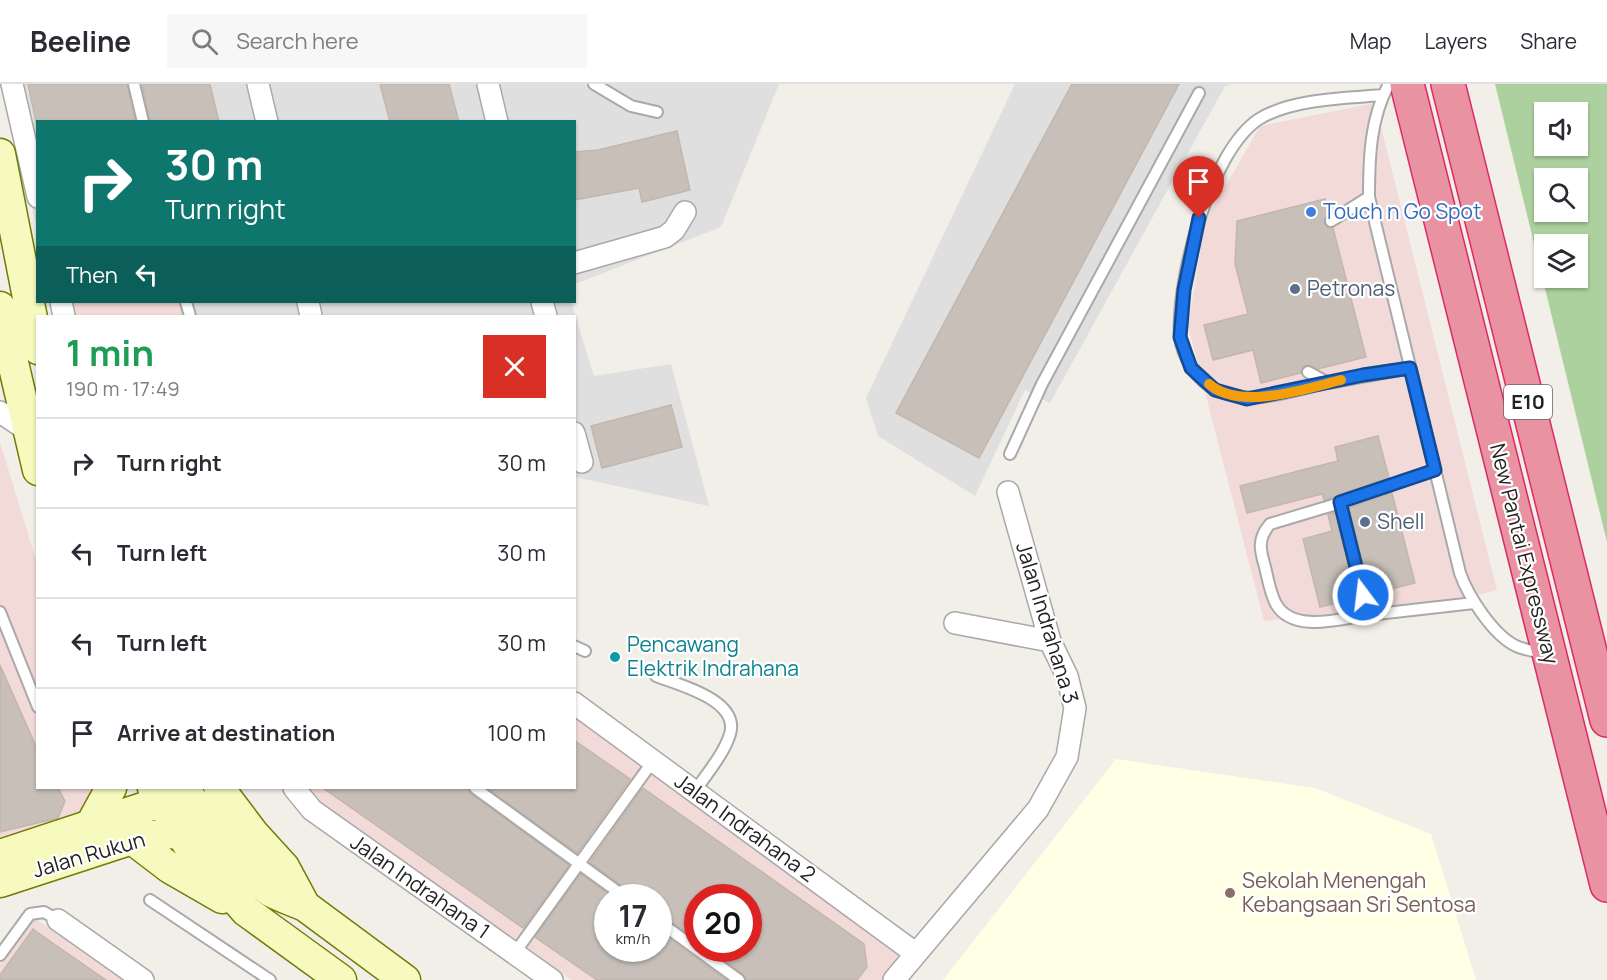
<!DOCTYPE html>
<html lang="en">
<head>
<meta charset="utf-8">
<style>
	:root { --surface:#fff; --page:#f7f7f7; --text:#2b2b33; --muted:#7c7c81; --line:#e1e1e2 }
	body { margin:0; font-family:Manrope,sans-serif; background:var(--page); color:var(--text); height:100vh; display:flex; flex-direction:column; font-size:22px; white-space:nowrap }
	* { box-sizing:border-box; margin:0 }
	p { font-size:20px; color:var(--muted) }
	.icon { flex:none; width:33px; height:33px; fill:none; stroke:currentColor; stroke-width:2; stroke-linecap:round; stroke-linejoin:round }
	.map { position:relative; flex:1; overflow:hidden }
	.sheet { position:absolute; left:36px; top:231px; width:540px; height:474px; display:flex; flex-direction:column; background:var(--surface); border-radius:0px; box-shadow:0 2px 4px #0004 }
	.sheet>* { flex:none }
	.guide { position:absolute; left:36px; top:36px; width:540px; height:183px; border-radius:0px; box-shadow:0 2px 4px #0004; background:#0f766e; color:#fff; overflow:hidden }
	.buttons { position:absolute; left:1534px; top:18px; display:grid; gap:12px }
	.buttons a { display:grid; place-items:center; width:54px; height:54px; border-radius:0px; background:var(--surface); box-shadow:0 2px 4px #0004; font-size:30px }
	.speed { position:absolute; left:594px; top:800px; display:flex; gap:12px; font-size:30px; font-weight:700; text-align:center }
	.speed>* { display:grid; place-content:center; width:78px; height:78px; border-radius:50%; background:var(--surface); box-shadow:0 2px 4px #0004; line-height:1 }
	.speed small { font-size:15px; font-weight:400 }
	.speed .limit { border:9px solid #d22; background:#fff; color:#111 }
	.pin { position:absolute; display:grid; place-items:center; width:51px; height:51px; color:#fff; margin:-62px -26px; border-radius:50% 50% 50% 0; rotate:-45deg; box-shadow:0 0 6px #0007 }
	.pin .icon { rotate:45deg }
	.me { position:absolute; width:66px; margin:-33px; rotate:345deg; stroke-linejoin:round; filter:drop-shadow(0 0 4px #0008) }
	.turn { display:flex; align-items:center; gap:21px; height:126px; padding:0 30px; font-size:27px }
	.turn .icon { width:78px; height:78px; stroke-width:2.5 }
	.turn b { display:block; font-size:42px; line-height:51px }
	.then { display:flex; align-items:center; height:57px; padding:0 30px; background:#0003; gap:12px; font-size:22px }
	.round { display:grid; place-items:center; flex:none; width:63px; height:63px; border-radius:0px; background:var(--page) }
	.overview { display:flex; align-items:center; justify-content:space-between; height:102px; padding:0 30px }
	h1 { font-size:36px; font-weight:700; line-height:45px; color:#1e9e55 }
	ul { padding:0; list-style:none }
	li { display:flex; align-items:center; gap:18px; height:90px; padding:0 30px; border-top:2px solid var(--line) }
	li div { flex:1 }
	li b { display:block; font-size:22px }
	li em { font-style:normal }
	header { display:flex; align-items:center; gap:36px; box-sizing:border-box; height:84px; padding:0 30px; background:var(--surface); border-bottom:2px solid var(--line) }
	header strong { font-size:28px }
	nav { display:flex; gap:33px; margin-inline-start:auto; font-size:21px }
	.search { width:420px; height:54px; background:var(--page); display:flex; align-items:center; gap:15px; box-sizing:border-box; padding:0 21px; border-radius:0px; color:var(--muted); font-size:22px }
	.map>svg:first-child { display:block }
</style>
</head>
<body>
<header>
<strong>Beeline</strong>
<div class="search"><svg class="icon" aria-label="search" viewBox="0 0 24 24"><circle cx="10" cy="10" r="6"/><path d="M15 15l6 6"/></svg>Search here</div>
<nav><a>Map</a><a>Layers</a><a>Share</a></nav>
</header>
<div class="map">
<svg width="1607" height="896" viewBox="0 0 1607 896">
	<rect width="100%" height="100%" fill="#f2efe9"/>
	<!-- residential -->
	<path fill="#e0dfdf" d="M4,0H779L721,143L575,200L574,38H38L37,145Z
		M1015,0H1232L1225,2L1050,319L1025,306L975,412L878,352L866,314Z
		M54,218H571L594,292L671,280L709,422L575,393L574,232H58Z"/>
	<!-- commercial -->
	<path fill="#f2dad9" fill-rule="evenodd" d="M1375,19L1497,506L1462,515L1264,537L1188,242L1205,138L1260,42Z
		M70,218H180L183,232H74Z
		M0,358L37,479L38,704H91L89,713L76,738L0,754Z
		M575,630L902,872L884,896H571L314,715L306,704H574ZM608,813H658V864H608ZM698,813H748V864H698Z
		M36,835L123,896H0V880L27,842Z"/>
	<!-- education -->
	<path fill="#ffffe5" d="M1116,675L1315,704L1431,750L1476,896H943Z"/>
	<!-- forest -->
	<path fill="#add19e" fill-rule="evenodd" d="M1495,0H1607V458ZM1545,28H1578V62H1545ZM1545,94H1578V128H1545ZM1545,160H1578V194H1545Z"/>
	<!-- building -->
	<path fill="#c7bfb8" stroke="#c4b6ab" stroke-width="1.5" d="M28,0H127L135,38H36Z
		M142,0H210L219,38H150Z
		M380,0H449L459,38H390Z
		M1072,0H1179L979,374L896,329Z
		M677,47L690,106L642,118L639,104L574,116V68L598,66Z
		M1325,115L1329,129L1324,138L1327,143L1333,144L1366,273L1318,285L1307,281L1302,284L1301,289L1261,299L1253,266L1213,276L1204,241L1248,230L1235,180L1237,137Z
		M671,321L682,363L602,384L591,342Z
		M1378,352L1389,394L1324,416L1322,410L1247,429L1240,402L1338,377L1335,363Z
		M1392,409L1415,499L1371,510L1349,424Z
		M1335,428L1356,514L1320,523L1303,455L1332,447L1328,431Z
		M0,581L38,667V704H58L65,717L58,734L0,748Z
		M574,656L630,695L577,769L487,704H574Z
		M323,704H468L471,710L569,781L523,844Z
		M643,704L864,860L867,883L857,896H746L743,890L708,864H748V813H698V856L658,830V813H632L629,807L590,778Z
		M581,790L612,813H608V864H658V847L726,896H597L535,853Z
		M33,845L54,860L106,896H0V891Z"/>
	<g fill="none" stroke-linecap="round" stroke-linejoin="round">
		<defs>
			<path id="lane" d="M134,0L143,38
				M594,0L631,22L657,28
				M1389,0C1370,34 1369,75 1369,113L1460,489C1468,512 1493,551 1516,562C1524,566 1535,567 1543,569
				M1331,137L1369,113
				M186,218L190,232
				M1308,288L1328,299L1410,284
				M1328,299C1292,306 1251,323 1217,306C1197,297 1182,273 1180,252C1176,197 1210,67 1259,35C1291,15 1346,14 1383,11
				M1010,370L1042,300L1199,9
				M1435,386L1340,419L1368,531L1474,519
				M1340,419L1270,440C1257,455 1260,466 1265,483C1268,495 1270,509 1276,520C1293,550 1342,534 1368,531
				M0,528L38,623
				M574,562L585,567
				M656,592C679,601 740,616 730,650C724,670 707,689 696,706
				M475,704L625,813
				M150,816L270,896
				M658,837L739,896
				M514,870L653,677
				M0,871L30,830L44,828L58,836"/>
			<path id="street" d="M12,0L38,113
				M258,0L267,38
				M488,0L497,38
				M574,179L665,153L674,146L685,128
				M61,218L64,232
				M308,218L311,232
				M542,218L546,232
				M0,328L27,346
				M574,349L582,378
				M955,539L1050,557
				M574,619L915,869
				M294,704L312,726L552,896
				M58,836L143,896
				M894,896L1038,725L1067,673L1075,624L1067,592L1050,557L1008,408"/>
			<path id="secondary" d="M0,70L38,265
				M0,223L38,386
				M153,704L190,764L246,827L341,896
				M185,704C195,726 250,795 270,807C281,813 294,817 305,822
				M219,704L253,749L284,783L305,822L405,896
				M90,742L111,704
				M132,755L170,784L222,814
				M0,771L161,718L174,715L193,721
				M0,798L132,755L180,748"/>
			<path id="highway" d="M1407,0L1607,801
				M1448,0L1607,636"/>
		</defs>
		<!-- lane casing -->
		<use href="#lane" stroke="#a9a9a9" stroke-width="14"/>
		<!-- street casing -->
		<use href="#street" stroke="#a9a9a9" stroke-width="24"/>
		<!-- secondary casing -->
		<use href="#secondary" stroke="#707d05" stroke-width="33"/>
		<!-- highway casing -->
		<use href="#highway" stroke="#dc2a67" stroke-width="36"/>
		<!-- lane -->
		<use href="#lane" stroke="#fff" stroke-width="10"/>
		<!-- street -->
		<use href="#street" stroke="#fff" stroke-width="21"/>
		<!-- secondary -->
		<use href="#secondary" stroke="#f7fabf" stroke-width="30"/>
		<!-- highway -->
		<use href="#highway" stroke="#e892a2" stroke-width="33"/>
	</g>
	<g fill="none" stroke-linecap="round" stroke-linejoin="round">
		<defs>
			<path id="route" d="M1199,134L1184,206L1180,253L1191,284L1215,306L1247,315L1363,291L1410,284L1435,386L1340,418L1363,511"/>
		</defs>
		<!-- route casing -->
		<use href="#route" stroke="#114b97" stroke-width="15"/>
		<!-- route -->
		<use href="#route" stroke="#1a73e8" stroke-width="10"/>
		<!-- slow -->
		<path stroke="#f59e0b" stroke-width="10" d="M1209,300C1239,327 1305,305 1341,296"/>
	</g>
	<!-- markers -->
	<circle fill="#3f7fe0" stroke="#fff" stroke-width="2" cx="1311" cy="128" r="6"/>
	<g fill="#5c6f8a" stroke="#fff" stroke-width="2">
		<circle cx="1295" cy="205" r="6"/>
		<circle cx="1365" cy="438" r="6"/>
	</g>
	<circle fill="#0f9aa8" stroke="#fff" stroke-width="2" cx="615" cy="573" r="6"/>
	<circle fill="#8d6e63" stroke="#fff" stroke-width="2" cx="1230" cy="809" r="6"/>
	<g text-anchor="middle" stroke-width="4.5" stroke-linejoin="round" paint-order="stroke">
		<!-- shield labels -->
		<rect fill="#fff" stroke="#646464" stroke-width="1.5" x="1504" y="301" width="48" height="34" rx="4.5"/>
		<g font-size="20" font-weight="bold" fill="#222">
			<text x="1528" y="325">E10</text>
		</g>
		<!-- shop labels -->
		<g font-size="21" fill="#366cbe" stroke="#fff" text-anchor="start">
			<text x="1323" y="135">Touch n Go Spot</text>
		</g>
		<!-- service labels -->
		<g font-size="21" fill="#4e5e75" stroke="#fff" text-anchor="start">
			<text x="1307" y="212">Petronas</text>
			<text x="1377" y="445">Shell</text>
		</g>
		<!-- street labels -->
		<g font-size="21" fill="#222" stroke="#fff">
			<text transform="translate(1524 470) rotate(76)" y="7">New Pantai Expressway</text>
			<text transform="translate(1047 539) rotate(73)" y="7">Jalan Indrahana 3</text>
			<text transform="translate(745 744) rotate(36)" y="7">Jalan Indrahana 2</text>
			<text transform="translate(89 771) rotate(-16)" y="7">Jalan Rukun</text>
			<text transform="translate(420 803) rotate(35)" y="7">Jalan Indrahana 1</text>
		</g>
		<!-- culture labels -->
		<g font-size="21" fill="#0d838f" stroke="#fff" text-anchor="start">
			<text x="627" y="568">Pencawang<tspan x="627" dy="24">Elektrik Indrahana</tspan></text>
		</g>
		<!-- education labels -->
		<g font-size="21" fill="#785e54" stroke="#fff" text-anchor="start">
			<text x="1242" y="804">Sekolah Menengah<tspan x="1242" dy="24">Kebangsaan Sri Sentosa</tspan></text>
		</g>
	</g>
</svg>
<div class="buttons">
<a><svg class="icon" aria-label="sound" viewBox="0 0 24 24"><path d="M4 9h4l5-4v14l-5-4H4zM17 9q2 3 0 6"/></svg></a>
<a><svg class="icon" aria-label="search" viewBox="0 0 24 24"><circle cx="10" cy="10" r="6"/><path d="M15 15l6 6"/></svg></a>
<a><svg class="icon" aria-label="layers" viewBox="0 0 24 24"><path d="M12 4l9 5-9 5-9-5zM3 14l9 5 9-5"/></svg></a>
</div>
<div class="speed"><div>17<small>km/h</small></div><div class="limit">20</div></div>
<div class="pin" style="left:1199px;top:134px;background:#d93025"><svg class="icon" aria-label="arrive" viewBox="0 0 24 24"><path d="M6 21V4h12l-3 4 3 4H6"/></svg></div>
<svg class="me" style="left:1363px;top:511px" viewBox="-20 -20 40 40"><circle r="17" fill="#1a73e8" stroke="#fff" stroke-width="3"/><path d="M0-11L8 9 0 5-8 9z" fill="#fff"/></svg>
<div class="guide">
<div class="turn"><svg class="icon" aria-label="right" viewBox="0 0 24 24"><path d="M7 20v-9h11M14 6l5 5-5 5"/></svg><div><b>30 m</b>Turn right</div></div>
<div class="then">Then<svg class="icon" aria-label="left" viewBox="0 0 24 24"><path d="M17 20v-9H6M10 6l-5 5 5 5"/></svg></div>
</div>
<section class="sheet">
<div class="overview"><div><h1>1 min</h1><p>190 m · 17:49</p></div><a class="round" style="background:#d93025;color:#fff"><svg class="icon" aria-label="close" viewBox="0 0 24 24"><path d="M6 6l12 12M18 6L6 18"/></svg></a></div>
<ul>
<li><svg class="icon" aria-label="right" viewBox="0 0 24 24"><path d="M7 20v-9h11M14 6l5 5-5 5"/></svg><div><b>Turn right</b></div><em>30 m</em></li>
<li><svg class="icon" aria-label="left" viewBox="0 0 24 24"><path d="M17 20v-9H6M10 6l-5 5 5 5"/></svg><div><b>Turn left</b></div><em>30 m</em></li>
<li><svg class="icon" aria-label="left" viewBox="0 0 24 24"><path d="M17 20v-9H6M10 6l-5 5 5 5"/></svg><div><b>Turn left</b></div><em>30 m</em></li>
<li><svg class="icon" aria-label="arrive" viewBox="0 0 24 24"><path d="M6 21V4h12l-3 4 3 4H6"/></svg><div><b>Arrive at destination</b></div><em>100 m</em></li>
</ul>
</section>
</div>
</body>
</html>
